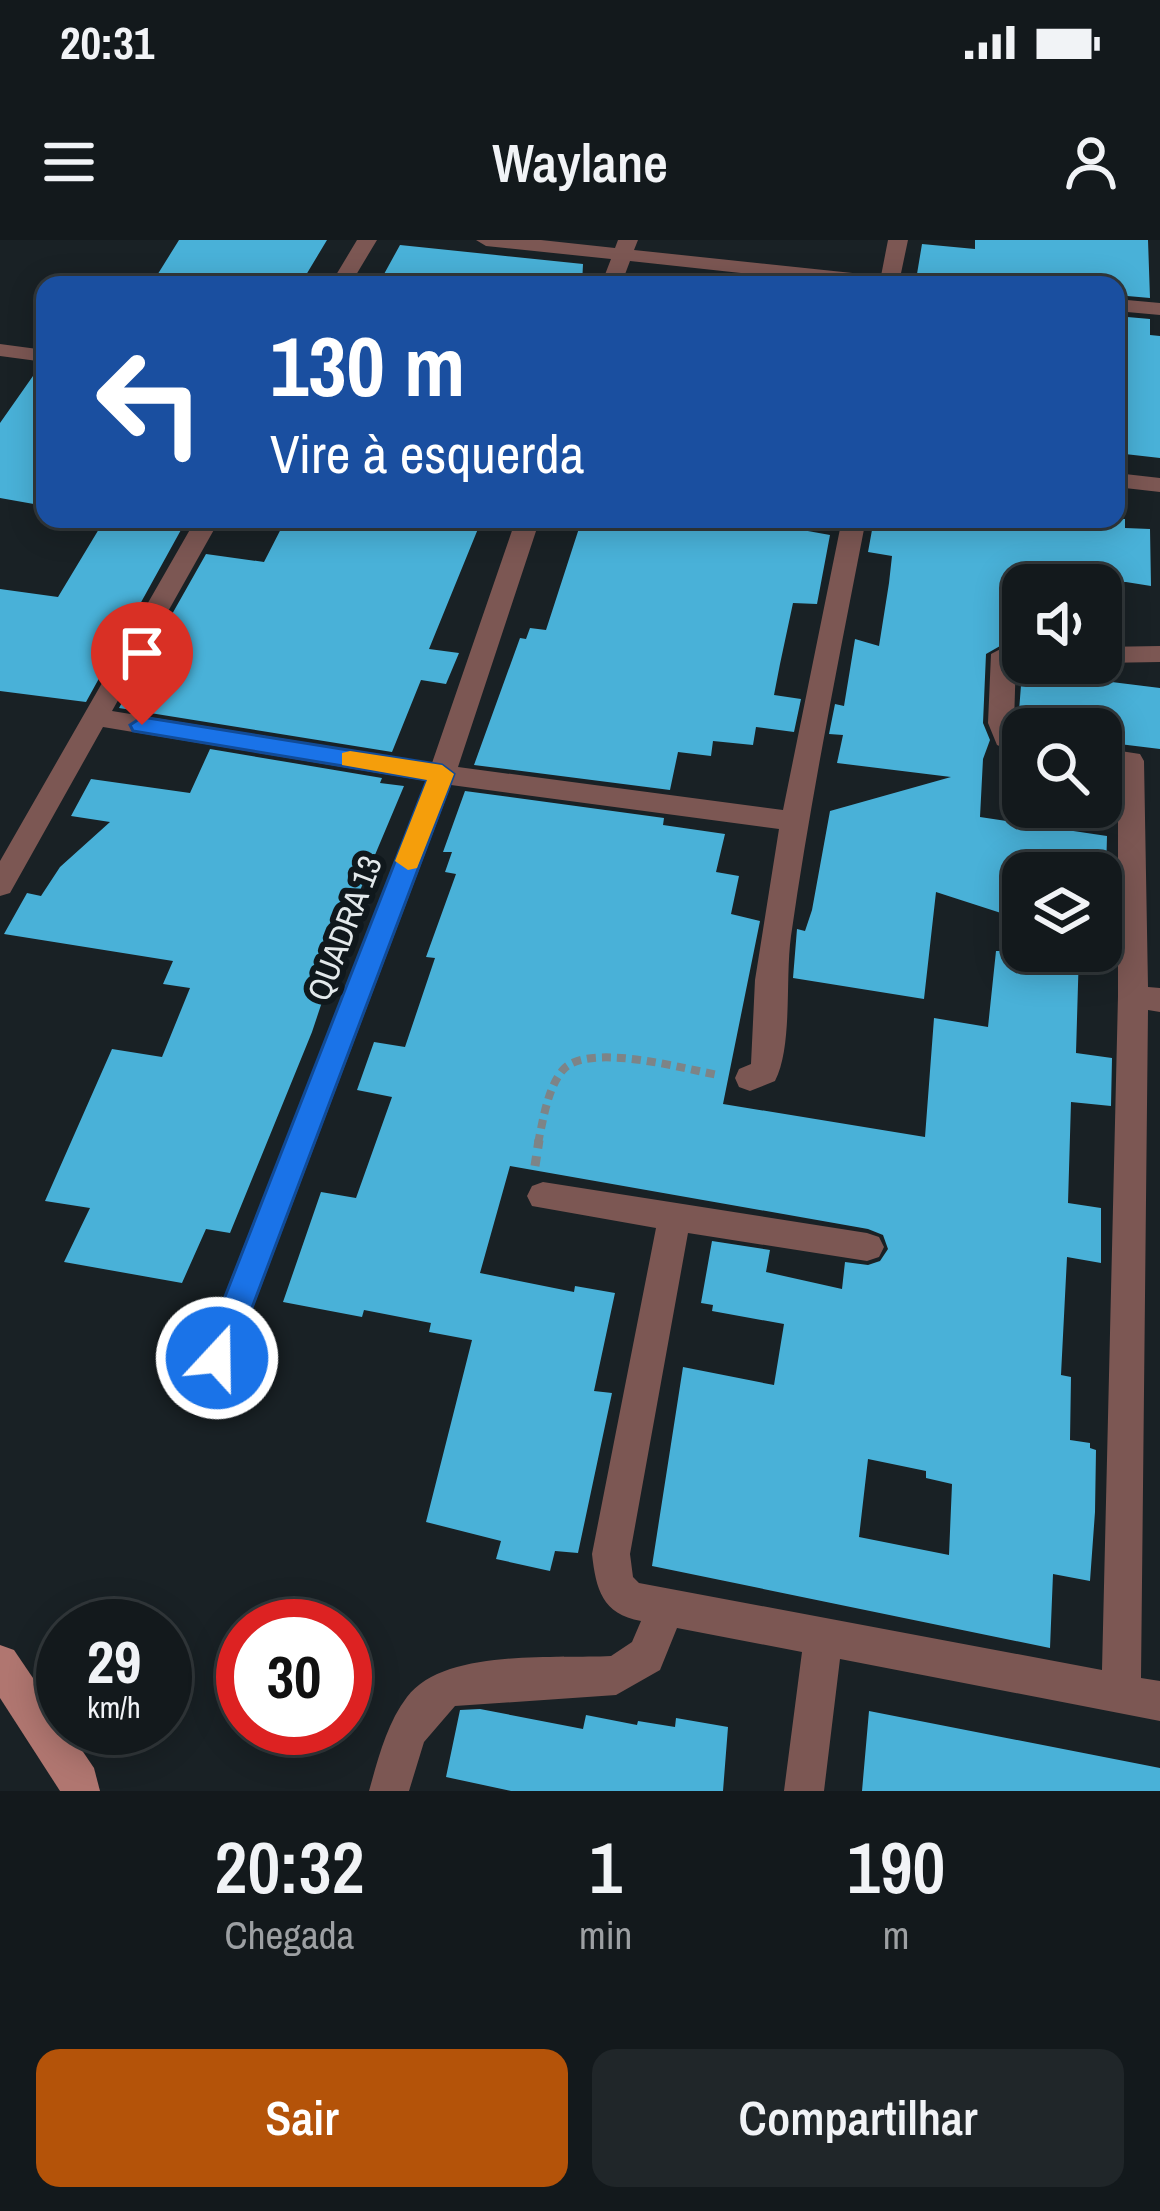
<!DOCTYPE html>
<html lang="pt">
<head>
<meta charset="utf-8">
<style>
	:root { --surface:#13191c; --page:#202629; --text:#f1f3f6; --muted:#9da0a3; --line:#32383b; --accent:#b45309 }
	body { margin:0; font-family:"Archivo Narrow",sans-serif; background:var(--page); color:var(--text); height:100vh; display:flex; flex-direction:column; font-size:45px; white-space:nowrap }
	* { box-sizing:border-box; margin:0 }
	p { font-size:39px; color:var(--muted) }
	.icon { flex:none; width:66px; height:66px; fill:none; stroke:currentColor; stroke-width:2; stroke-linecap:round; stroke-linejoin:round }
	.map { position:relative; height:1551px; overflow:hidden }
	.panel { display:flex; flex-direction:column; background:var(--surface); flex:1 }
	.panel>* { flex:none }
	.guide { position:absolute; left:36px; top:36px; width:1089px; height:252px; border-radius:24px; box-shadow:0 6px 30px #0003,0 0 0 3px var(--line); background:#1a4fa0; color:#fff; overflow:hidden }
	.buttons { position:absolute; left:1002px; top:324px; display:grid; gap:24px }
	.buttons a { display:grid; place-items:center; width:120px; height:120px; border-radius:24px; background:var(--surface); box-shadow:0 6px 30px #0003,0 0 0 3px var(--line); font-size:60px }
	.speed { position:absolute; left:36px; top:1359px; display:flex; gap:24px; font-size:60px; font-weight:700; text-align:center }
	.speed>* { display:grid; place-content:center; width:156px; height:156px; border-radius:50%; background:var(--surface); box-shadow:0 6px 30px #0003,0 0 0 3px var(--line); line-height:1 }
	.speed small { font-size:30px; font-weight:400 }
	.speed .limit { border:18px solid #d22; background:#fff; color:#111 }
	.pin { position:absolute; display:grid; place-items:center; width:102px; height:102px; color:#fff; margin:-123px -51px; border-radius:50% 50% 50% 0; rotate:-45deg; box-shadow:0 0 12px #0007 }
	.pin .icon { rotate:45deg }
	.me { position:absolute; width:132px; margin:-66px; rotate:21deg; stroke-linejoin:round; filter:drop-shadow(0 0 9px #0008) }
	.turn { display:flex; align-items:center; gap:42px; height:252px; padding:0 36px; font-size:54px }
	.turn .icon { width:156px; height:156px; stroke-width:2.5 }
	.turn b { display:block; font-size:84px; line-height:102px }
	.eta { display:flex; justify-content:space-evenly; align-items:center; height:204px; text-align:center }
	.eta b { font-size:72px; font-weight:600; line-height:84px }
	.cta { display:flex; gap:24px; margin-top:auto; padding:24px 36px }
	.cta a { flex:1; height:138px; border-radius:24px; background:var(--accent); color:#fff; font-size:48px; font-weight:600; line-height:138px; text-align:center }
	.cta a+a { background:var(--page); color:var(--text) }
	.status { display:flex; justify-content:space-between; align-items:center; height:84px; padding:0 60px; background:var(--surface); direction:ltr }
	.status svg { height:33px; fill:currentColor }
	header { display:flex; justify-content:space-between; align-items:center; height:156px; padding:0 36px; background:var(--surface); font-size:54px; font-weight:600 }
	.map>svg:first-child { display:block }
</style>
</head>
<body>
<div class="status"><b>20:31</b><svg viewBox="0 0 49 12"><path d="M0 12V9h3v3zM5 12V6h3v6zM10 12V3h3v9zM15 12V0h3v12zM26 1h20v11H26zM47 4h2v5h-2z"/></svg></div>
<header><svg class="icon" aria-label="menu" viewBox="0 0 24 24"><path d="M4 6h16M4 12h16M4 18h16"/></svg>Waylane<svg class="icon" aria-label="person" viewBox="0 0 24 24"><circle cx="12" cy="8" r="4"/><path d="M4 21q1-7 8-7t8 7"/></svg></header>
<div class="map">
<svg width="1160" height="1551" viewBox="0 0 1160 1551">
	<rect width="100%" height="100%" fill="#192125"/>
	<!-- building -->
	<path fill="#49b1d8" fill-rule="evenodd" d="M179,0H327L300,45H151Z
		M975,0H1148L1150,58L1116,55V45H1021L917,34L922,4L975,9Z
		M400,5L583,24L582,45H378Z
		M1116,76L1150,79V95L1160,96V218L1116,213Z
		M40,126H45V266L0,258V183Z
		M105,279H187L86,462L0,451V349L58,357Z
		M286,279H482L429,409L459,413L446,444L421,440L392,512L119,468L206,314L264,322Z
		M582,279H742L830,295L817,364L793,363L780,424L774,455L801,459L794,492L756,487L753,505L713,501L711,516L678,512L670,550L474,525L520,398L526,399L530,388L546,390Z
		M874,279H1125V288L1150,289L1151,346L1126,342L1023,345V393L986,414L983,483L990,500L983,519L980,577L1107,596L1106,633H1023V680L936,652L924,759L793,738L797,689L805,691L812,670L830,571L951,537L837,523L843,495L829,494L835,464L844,466L855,399L879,406L889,343L892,316L868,312Z
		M1023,420V431L1160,448V509L1111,503L1107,483L1019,471Z
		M210,509L382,538L380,543L404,546L356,660L312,792L230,993L206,989L182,1043L64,1022L90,968L45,961L112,809L162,817L190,748L163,744L173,721L4,694L27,653L41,656L60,627L110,582L71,576L91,539L190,553Z
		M465,551L664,578L663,585L725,594L716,632L739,636L731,674L760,681L723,864L925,897L934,778L988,787L996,711H1079L1076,813L1112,818L1111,866L1071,862L1068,963L1101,968V1023L1067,1017L1061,1135L1071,1137L1070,1200L1090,1203V1208L1096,1210L1095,1272L1090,1341L1053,1334L1050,1408L652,1326L683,1127L774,1145L784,1084L712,1071L713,1065L701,1063L712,1001L770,1010L766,1032L842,1049L845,1022L868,1025L880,1021L888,1009L883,995L868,989L510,926L480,1033L574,1052L575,1046L615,1053L594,1151L612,1153L578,1313L555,1311L550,1331L496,1319L501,1301L426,1282L472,1100L429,1092L431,1083L364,1070L362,1077L283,1062L321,952L356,958L392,857L357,850L374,802L405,807L435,718L426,717L456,634L445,632L452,612H443ZM868,1219L926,1231V1238L952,1244L949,1315L859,1297Z
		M480,1469L583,1489L586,1475L637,1485L638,1481L675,1487L676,1478L728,1487L723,1551H511L446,1537L460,1470Z
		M869,1471L1160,1528V1551H862Z"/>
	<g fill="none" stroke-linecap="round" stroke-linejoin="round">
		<!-- path-far1 -->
		<path stroke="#7d8487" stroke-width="8" stroke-dasharray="9 6" stroke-linecap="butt" d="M538,903C543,881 547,850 562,831C585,801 685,829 718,835"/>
		<!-- path -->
		<path stroke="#7d8487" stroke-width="9" stroke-dasharray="10 8" stroke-linecap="butt" d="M535,926L539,900"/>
		<!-- street -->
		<path fill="#7c5753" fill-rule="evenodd" d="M357,0H377L350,45H330Z
			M476,0H541L615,8L618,0H638L634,10L881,36L888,0H908L900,38L918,45H852L630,21L621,45H601L611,19L486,6Z
			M1116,59L1160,63V75L1116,71Z
			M0,104L45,110V122L0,116Z
			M1116,233L1160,238V252L1116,247Z
			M196,279H220L112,471L432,523L516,279H540L458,527L783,570L842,279H866C839,418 811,556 791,696C785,738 793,806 775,841L750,851L739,847L735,838L739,829L751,824L755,740L779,589L451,545L234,1118L229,1129L217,1134L205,1129L200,1118L426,541L103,487L10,653L0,656V621Z
			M1023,397V415L1016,418L1014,483L1023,496V516L997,505L988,483L991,414Z
			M1160,406V422L1101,423H1100L1101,407Z
			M1101,508L1140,514L1144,521L1148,747L1160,748V772L1148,770L1141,1438L1160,1441V1481L840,1419L824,1551H784L802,1412L677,1388L660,1430L616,1455L455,1466L424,1502L409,1551H369C378,1519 387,1483 407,1457C444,1408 554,1419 611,1416L632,1402L641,1381C602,1374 596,1349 592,1314L656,988L532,966L527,956L532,946L543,942L867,993L879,997L884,1007L879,1017L867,1021L688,993L630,1314L633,1337L639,1343L1102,1430L1118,756V528L1101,526Z"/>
		<!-- secondary -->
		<path fill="#b07670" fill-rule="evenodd" d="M0,1405L14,1410L94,1528L100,1551H60L0,1458Z"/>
	</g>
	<!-- route -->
	<path fill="#1a73e8" stroke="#114b97" stroke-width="3" d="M142,477L442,525L454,534L233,1118L228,1128L217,1133L206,1128L201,1118L427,540L133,491L130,485Z"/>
	<!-- slow -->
	<path fill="#f59e0b" d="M350,511L442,525L454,534L417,628L408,630L395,621L427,540L342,525V513Z"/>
	<g text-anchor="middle" stroke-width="12" stroke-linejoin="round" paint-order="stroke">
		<!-- street labels -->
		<g font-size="33" fill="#e3e9eb" stroke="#10181c">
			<text transform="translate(344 688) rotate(-69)" y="12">QUADRA 13</text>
		</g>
	</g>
</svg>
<div class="buttons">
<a><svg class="icon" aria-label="sound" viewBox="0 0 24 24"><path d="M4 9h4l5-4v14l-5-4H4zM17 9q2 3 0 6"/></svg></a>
<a><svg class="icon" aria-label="search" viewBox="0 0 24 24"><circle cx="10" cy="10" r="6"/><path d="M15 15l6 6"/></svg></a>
<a><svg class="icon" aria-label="layers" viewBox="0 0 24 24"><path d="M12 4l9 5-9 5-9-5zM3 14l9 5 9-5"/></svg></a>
</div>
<div class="speed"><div>29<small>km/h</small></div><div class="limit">30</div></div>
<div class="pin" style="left:142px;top:485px;background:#d93025"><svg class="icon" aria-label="arrive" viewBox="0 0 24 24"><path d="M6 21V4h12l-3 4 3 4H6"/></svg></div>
<svg class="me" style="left:217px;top:1118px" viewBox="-20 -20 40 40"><circle r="17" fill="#1a73e8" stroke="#fff" stroke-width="3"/><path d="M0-11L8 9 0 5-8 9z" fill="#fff"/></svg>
<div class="guide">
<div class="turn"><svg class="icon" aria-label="left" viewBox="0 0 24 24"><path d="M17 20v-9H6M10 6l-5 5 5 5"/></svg><div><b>130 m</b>Vire à esquerda</div></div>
</div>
</div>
<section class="panel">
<div class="eta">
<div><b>20:32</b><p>Chegada</p></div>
<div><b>1</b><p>min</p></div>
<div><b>190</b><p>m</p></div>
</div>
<div class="cta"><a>Sair</a><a>Compartilhar</a></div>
</section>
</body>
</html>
